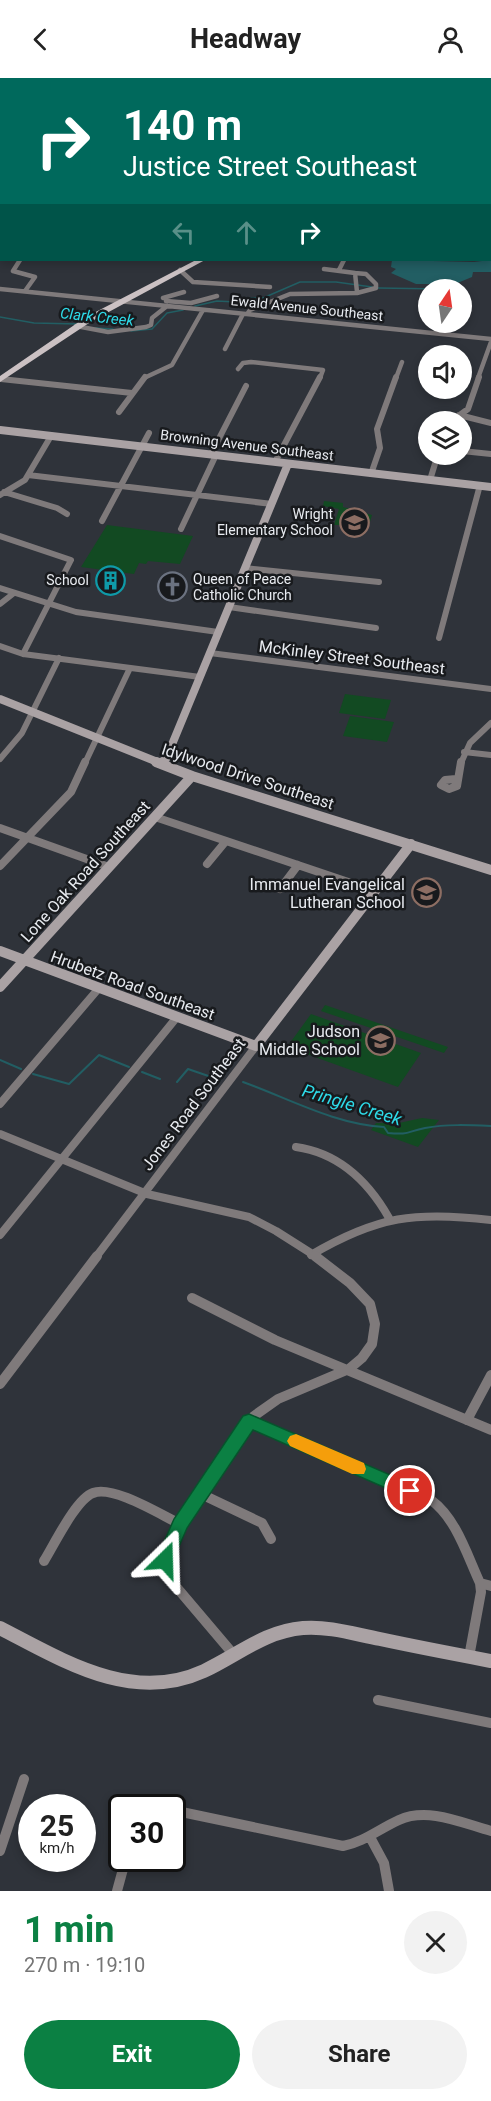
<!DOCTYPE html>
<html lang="en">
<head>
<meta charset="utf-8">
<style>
	:root { --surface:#fff; --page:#f2f2f2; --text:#222; --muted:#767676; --accent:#0b8043 }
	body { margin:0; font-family:Roboto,sans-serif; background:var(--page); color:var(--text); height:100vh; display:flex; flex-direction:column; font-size:22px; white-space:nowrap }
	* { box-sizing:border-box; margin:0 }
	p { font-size:20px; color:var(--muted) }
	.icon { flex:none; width:33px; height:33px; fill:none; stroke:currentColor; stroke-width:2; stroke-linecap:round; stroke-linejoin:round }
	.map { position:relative; height:1813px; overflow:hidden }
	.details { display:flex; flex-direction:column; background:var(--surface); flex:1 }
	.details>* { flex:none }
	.guide { position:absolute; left:0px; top:0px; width:492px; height:183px; box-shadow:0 3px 9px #0003; background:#00695c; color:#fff; overflow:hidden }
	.needle { width:39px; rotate:13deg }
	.tools { position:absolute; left:418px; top:201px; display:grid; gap:12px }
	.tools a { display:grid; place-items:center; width:54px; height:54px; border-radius:50%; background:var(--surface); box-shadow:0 3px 9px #0003; font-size:30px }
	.speed { position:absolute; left:18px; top:1716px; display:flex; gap:12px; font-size:30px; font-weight:700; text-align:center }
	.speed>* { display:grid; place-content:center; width:78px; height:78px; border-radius:50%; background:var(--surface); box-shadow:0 3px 9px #0003; line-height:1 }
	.speed small { font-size:15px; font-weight:400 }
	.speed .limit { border:3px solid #111; border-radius:9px; background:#fff; color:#111 }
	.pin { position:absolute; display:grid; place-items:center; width:51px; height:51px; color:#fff; margin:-26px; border:3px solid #fff; border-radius:50%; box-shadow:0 2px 6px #0007 }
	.me { position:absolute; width:66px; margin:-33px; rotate:22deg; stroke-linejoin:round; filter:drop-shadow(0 0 4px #0008) }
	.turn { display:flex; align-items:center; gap:21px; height:126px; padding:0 24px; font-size:27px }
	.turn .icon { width:78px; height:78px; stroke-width:2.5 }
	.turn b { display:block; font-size:42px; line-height:51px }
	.lanes { display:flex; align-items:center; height:57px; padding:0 24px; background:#0003; justify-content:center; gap:30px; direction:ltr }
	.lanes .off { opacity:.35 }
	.round { display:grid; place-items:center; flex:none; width:63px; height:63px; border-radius:32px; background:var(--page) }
	.overview { display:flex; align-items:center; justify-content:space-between; height:102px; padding:0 24px }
	h1 { font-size:36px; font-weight:700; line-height:45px; color:var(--accent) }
	.primary-button { display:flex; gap:12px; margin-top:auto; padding:12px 24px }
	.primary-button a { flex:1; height:69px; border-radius:36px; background:var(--accent); color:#fff; font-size:24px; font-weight:700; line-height:69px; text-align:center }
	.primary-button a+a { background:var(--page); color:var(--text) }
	header { display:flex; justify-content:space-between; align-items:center; height:78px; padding:0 24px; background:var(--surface); font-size:27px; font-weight:700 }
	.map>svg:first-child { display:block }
</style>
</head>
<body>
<header><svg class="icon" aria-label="back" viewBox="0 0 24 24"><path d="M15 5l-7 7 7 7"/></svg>Headway<svg class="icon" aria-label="person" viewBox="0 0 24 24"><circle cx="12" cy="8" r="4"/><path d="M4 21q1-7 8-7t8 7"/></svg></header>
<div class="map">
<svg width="491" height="1813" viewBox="0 0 491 1813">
	<rect width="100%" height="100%" fill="#2f333a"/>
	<!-- green -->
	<path fill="#124a22" d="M324,423L343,425V429L372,437L369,447H334L339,431L323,428Z
		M107,447L193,458L180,486L148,483L146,486L139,485L134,496L81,489Z
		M345,616L391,622L385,641L339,635Z
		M350,638L394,644L387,664L343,658Z
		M325,927L448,969L444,975L321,933Z
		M311,936L421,975L398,1009L287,969Z
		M422,1040L439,1042L418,1069L371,1052L376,1045H399Z"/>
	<!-- water -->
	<path fill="#225e63" d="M491,175V194H473L472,199L455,206H416L391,195L396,191L391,189L392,182L474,184L490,182Z"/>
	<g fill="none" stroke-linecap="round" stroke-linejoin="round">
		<!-- stream-far1 -->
		<path stroke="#225e63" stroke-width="1.5" d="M378,210L442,211
			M195,228L217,223L236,224L244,220H263L300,204H336L372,209
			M0,239L34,245L78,246
			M95,250L113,251
			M131,253L152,251L167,235L183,232"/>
		<!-- stream -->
		<path stroke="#225e63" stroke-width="2" d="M0,982L21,991
			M142,994L160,1001
			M33,996L69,1006L99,977L129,989
			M177,1004L188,991L220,1002
			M243,1004C290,1021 334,1046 384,1049L388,1055C409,1057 406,1054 425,1050C446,1046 469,1047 491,1048"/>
		<!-- street-far3 -->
		<path stroke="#7f7a7b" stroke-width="4.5" d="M54,2L56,0
			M444,2H454
			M0,38L2,36
			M20,182L13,193L35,199L25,213
			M324,191L355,195
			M180,192L193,204L270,209
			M339,192L344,182
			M0,211L491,261
			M163,220L184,214
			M166,223L191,225L217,218
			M247,236L250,232L290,216L357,215L376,210V206L366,196L355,195L357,214
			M76,248L108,254L146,249L151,247L152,240L167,228
			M225,271L243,236
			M238,291L243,285L251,284L323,292L320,300
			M144,300L172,287L203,232
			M396,300L402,284
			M478,300L491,264"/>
		<!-- street-far2 -->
		<path stroke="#7f7a7b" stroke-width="6" d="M1,301L132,315
			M119,334L145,299
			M459,337L491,345
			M450,344L468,331L479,299
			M462,373L491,376
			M211,376L246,308
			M275,384L320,299
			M371,396L380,370L377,351L396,299
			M28,397L272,426
			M430,402L438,376
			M4,414L57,430L67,436
			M0,417L25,402L51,358
			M102,443L149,355
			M181,451L216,377
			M0,458L71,482L23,576
			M245,490L379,504
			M0,510L76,534L218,554
			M0,526L14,515
			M229,529L376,550
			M439,560L480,407
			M0,568L23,576L200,599
			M210,575L491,611
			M464,674L491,677
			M0,681L22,655L59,580
			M85,685L130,590
			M461,685L470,665L491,645"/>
		<!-- street-far1 -->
		<path stroke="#7f7a7b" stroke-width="8" d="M456,701L445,702L441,707L449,711L457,708L461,684
			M155,739L375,813
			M0,750L109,789
			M207,786L226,763
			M0,788L71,714L85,684
			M280,811L298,787
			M0,1026L99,910
			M0,1056L147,1116L249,1139L276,1153L317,1179
			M296,1069C339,1075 368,1103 389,1140
			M0,1157L177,939
			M311,1177C377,1138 416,1133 491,1142
			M96,1179L256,968"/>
		<!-- street -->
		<path stroke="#7f7a7b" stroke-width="10" d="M192,1220L275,1262L491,1352
			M0,1306L97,1178
			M467,1342L491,1297
			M249,1343L431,1422C456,1440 467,1477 480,1505L491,1508
			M201,1416L262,1445L271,1461
			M44,1483C54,1467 76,1421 93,1415C113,1407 161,1437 180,1446
			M234,1577L167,1498L166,1475L196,1419L254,1338L278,1321L349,1291L362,1280L372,1266L375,1246L370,1226L350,1205L315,1178
			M469,1579L481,1514L480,1505
			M378,1622L491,1645
			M172,1732L343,1768C364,1764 379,1751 399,1742C428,1729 462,1745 491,1753
			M370,1759L384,1785L389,1813
			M0,1773L24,1701
			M117,1813L126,1780"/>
		<!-- secondary-far3 -->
		<path stroke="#aaa2a4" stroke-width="7" d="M4,0L23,2"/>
		<!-- secondary-far2 -->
		<path stroke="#aaa2a4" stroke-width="8" d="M0,352L491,409
			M0,621L160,685
			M162,685L166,681L288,386"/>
		<!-- secondary-far1 -->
		<path stroke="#aaa2a4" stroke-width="10" d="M156,684L192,698L491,792
			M161,686L163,684
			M0,873L256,968L411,766
			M0,909L192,698"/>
		<!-- secondary -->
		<path stroke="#aaa2a4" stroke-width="14" d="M0,1550C64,1583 132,1626 204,1593C238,1577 265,1553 303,1550C329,1548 354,1556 380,1561C417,1569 454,1576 491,1583"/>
		<!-- primary -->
		<path fill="#cbc1c3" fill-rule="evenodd" d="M490,31H491V35H490Z
			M196,182H205L92,243L0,304V298L86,239Z"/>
	</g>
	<!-- route -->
	<path fill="#0b8043" stroke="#07532c" stroke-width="1.5" d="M249,1336L416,1408L419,1413L416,1418L410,1421L404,1418L253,1352L187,1450L171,1487L165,1489L158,1487L156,1482L174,1441L243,1338Z"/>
	<!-- slow -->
	<path fill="#f59e0b" d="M296,1356L364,1385L366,1391L364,1396H352L290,1368L287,1363L290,1358Z"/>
	<!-- icons -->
	<defs>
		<symbol id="school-ring" viewBox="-11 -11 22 22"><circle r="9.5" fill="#181a1d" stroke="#8d6e63" stroke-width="1.5"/><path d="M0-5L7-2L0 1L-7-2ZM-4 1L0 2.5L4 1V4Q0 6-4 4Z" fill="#8d6e63"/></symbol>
		<symbol id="building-ring" viewBox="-11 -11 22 22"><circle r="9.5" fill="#181a1d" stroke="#0f9aa8" stroke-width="1.5"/><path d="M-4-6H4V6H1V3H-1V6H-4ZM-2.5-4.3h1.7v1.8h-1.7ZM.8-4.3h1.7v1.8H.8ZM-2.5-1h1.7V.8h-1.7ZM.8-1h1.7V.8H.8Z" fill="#0f9aa8"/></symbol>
		<symbol id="church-ring" viewBox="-11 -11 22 22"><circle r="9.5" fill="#181a1d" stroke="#6b7280" stroke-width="1.5"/><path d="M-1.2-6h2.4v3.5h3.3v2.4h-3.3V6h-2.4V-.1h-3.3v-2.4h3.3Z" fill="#6b7280"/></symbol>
	</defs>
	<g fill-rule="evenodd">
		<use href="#school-ring" x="338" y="428" width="33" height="33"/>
		<use href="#building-ring" x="94" y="486" width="33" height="33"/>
		<use href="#church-ring" x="156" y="492" width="33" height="33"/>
		<use href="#school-ring" x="410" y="798" width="33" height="33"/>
		<use href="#school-ring" x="364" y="946" width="33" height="33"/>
	</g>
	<g text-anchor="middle" stroke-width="5" stroke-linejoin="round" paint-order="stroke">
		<!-- far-street labels -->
		<g font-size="14" fill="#e8ebf0" stroke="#181a1d">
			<text transform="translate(307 230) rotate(6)" y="5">Ewald Avenue Southeast</text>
			<text transform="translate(247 367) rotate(7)" y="5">Browning Avenue Southeast</text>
		</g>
		<!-- far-poi labels -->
		<g font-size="14" fill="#e8ebf0" stroke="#181a1d" text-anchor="end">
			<text x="333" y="441">Wright<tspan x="333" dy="16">Elementary School</tspan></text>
			<text x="193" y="506" text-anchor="start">Queen of Peace<tspan x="193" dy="16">Catholic Church</tspan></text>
			<text x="89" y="507">School</text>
		</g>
		<!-- far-water labels -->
		<g font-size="15" font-style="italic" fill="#2edbe9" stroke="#181a1d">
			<text transform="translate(97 239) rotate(6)" y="5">Clark Creek</text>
		</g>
		<!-- street labels -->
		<g font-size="16" fill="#e8ebf0" stroke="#181a1d">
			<text transform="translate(352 579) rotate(7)" y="6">McKinley Street Southeast</text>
			<text transform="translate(248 698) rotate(18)" y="6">Idylwood Drive Southeast</text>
			<text transform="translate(85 793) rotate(-48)" y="6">Lone Oak Road Southeast</text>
			<text transform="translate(133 907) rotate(20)" y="6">Hrubetz Road Southeast</text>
			<text transform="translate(193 1026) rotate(-53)" y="6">Jones Road Southeast</text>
		</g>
		<!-- poi labels -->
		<g font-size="16" fill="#e8ebf0" stroke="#181a1d" text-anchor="end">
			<text x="405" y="812">Immanuel Evangelical<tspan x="405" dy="18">Lutheran School</tspan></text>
			<text x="360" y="959">Judson<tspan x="360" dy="18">Middle School</tspan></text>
		</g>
		<!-- water labels -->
		<g font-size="18" font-style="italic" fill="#2edbe9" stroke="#181a1d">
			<text transform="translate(352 1027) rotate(17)" y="6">Pringle Creek</text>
		</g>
	</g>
</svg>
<div class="tools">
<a><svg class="needle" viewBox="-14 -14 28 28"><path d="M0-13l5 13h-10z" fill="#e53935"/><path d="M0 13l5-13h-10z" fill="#767676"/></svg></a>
<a><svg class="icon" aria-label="sound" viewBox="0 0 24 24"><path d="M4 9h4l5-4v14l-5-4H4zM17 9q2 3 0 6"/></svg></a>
<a><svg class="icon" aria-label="layers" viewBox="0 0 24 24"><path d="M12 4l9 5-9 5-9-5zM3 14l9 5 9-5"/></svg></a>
</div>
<div class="speed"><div>25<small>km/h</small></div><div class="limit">30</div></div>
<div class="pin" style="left:410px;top:1413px;background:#d93025"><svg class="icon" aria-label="arrive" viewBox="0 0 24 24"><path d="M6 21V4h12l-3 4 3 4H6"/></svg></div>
<svg class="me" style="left:165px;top:1482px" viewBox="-20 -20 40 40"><path d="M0-17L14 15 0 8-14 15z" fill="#0b8043" stroke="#fff" stroke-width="4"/></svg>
<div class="guide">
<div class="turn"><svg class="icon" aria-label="right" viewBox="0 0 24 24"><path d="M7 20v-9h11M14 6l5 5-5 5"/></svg><div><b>140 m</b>Justice Street Southeast</div></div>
<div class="lanes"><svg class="icon off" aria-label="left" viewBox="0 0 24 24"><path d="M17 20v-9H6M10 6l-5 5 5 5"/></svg><svg class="icon off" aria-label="ahead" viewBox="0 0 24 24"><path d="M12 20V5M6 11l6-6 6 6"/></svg><svg class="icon" aria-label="right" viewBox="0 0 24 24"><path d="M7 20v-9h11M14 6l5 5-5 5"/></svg></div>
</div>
</div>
<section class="details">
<div class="overview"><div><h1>1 min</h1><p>270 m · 19:10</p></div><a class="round"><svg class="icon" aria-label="close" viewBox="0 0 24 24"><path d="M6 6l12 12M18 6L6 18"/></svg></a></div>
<div class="primary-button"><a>Exit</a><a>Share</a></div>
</section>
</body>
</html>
